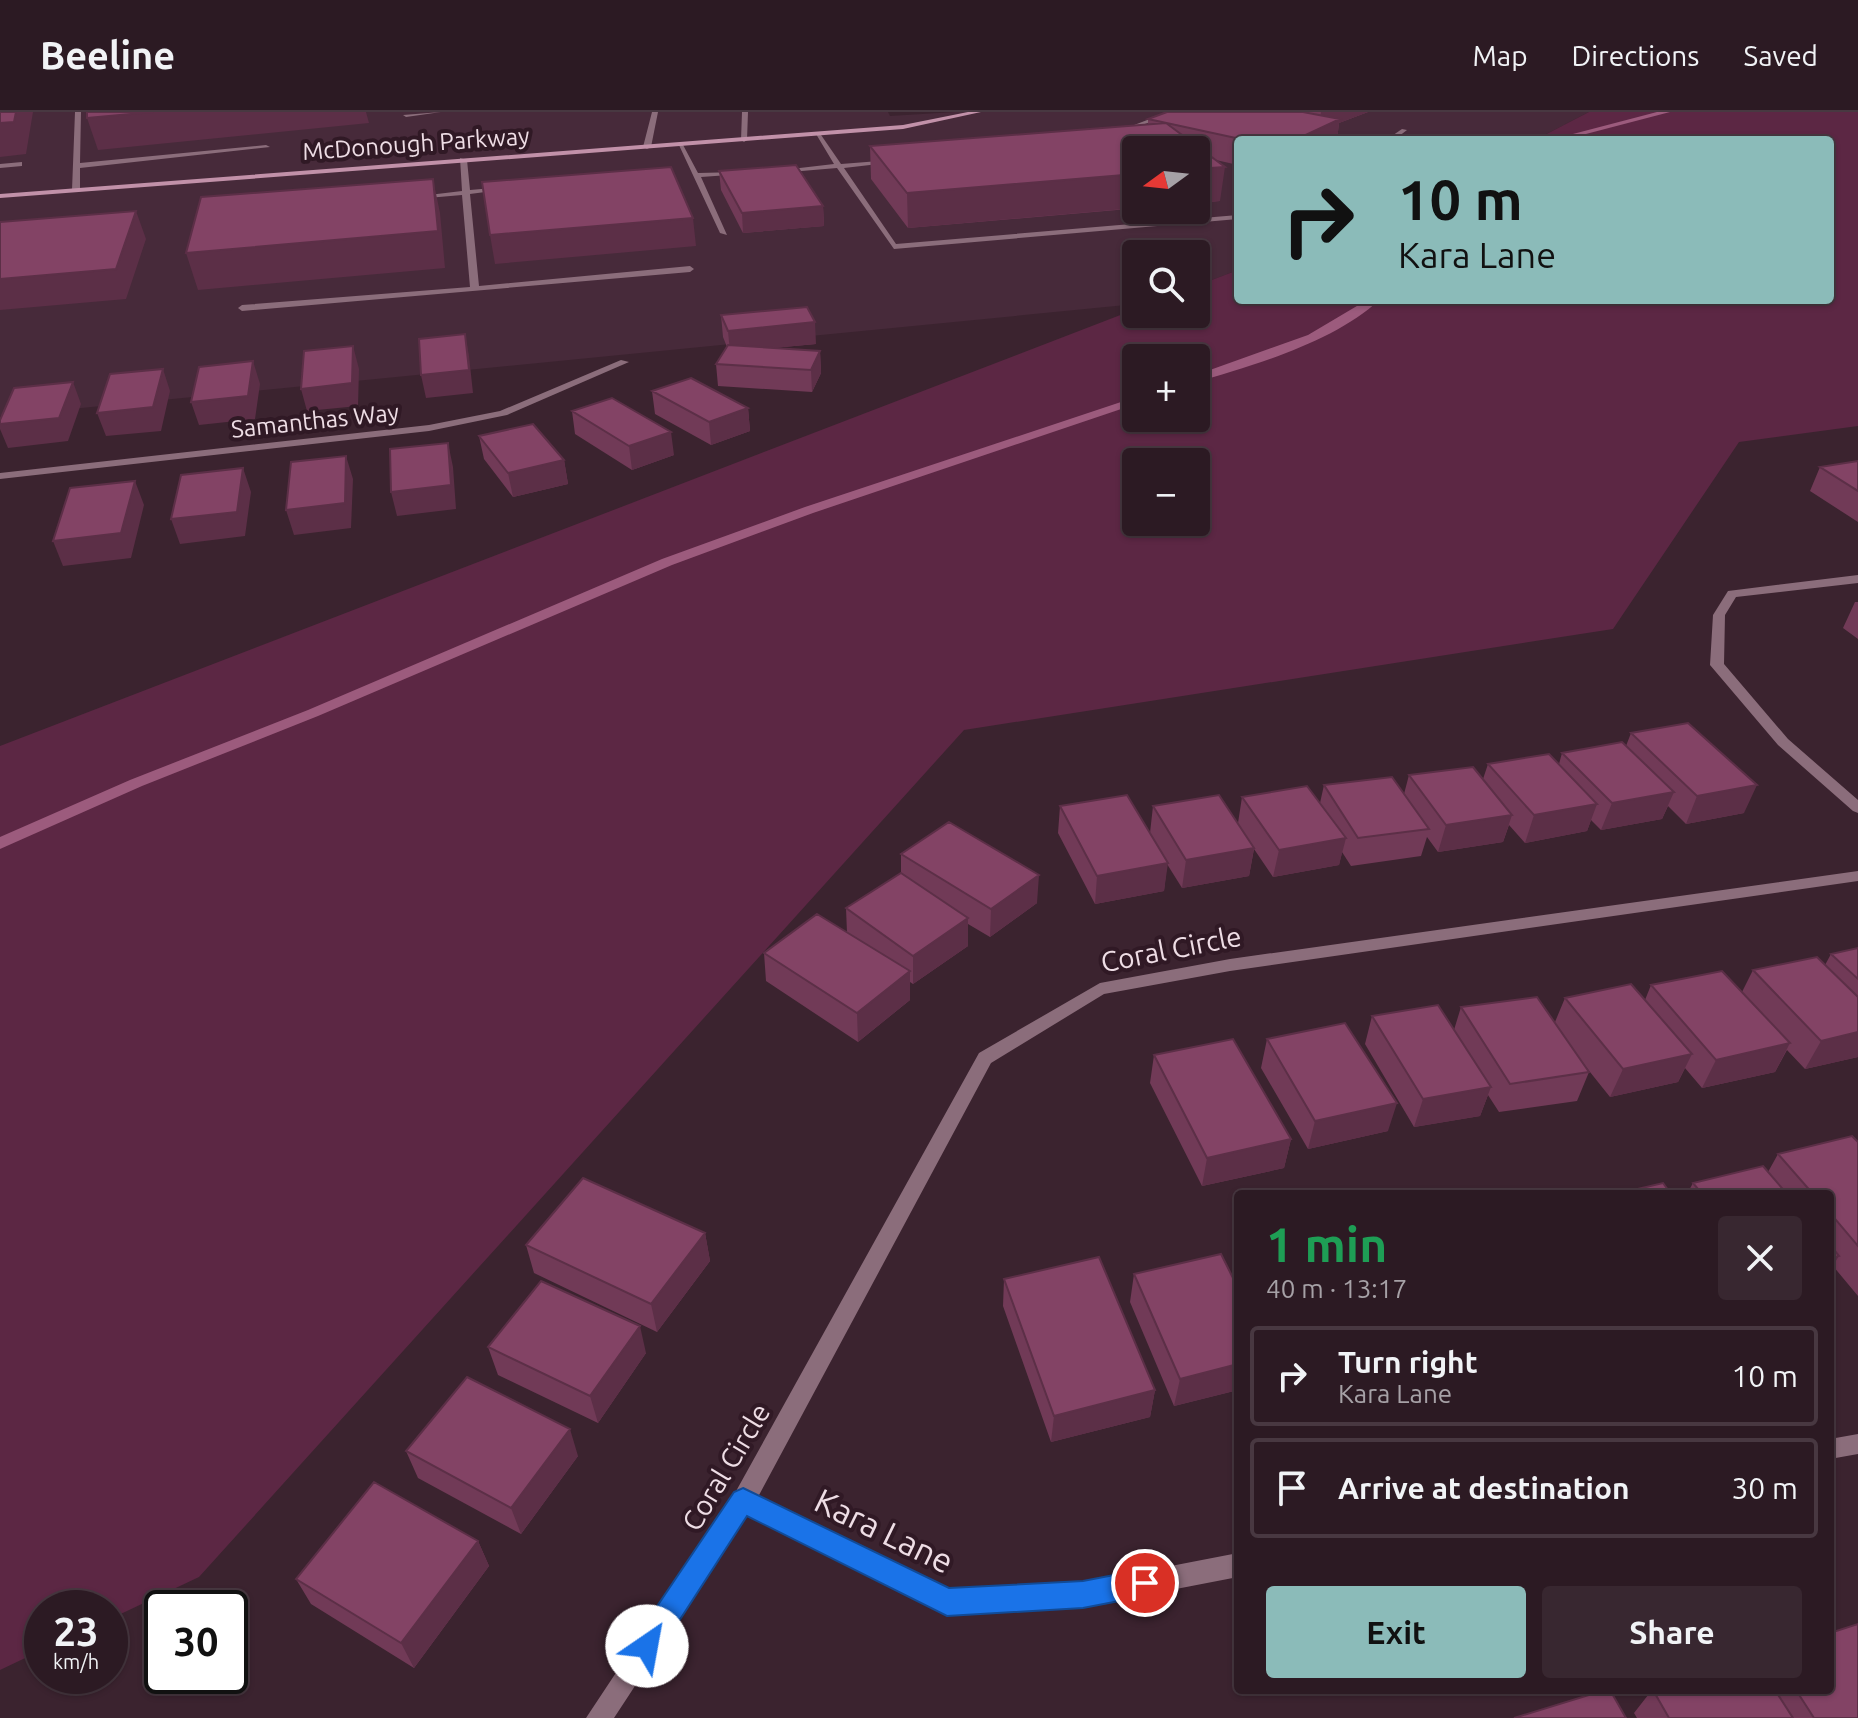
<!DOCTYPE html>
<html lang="en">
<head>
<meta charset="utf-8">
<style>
	:root { --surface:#2c1a23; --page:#382730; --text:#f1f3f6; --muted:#a6a1a6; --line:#483841; --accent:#8bbbb9 }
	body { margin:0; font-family:Ubuntu,sans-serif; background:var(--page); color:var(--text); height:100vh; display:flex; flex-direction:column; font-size:30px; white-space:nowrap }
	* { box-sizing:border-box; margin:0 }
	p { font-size:26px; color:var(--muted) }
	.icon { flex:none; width:44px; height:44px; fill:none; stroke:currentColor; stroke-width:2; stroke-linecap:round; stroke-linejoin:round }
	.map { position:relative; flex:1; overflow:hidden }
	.drawer { position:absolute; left:1234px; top:1078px; width:600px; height:504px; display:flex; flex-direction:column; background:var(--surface); border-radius:8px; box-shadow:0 2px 6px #0004,0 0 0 2px var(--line) }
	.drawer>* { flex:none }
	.top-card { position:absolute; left:1234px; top:24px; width:600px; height:168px; border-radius:8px; box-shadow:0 2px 6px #0004,0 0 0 2px var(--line); background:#8bbbb9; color:#111; overflow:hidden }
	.needle { width:52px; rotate:255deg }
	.controls { position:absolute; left:1122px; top:24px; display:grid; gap:16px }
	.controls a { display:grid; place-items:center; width:88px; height:88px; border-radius:8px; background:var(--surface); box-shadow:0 2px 6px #0004,0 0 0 2px var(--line); font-size:40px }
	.speed { position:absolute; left:24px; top:1478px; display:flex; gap:16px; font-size:40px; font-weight:700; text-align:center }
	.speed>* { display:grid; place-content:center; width:104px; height:104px; border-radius:50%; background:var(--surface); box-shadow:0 2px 6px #0004,0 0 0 2px var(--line); line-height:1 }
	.speed small { font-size:20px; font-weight:400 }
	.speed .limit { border:4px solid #111; border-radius:12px; background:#fff; color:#111 }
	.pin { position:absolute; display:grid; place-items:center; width:68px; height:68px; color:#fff; margin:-34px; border:4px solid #fff; border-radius:50%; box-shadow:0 2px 8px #0007 }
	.me { position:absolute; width:88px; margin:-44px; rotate:33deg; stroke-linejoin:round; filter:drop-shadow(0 0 6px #0008) }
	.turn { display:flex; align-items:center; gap:28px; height:168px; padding:0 32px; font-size:36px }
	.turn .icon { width:104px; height:104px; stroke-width:2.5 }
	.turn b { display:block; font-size:56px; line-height:68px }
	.round { display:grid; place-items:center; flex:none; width:84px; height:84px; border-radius:8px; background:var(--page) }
	.head { display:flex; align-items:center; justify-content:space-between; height:136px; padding:0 32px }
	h1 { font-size:48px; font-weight:700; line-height:60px; color:#1e9e55 }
	.cta { display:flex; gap:16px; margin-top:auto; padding:16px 32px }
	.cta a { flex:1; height:92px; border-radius:8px; background:var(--accent); color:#111; font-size:32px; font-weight:700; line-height:92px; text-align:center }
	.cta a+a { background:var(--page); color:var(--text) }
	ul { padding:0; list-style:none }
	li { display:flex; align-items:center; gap:24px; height:100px; margin:0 16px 12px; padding:0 16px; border:4px solid var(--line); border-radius:8px }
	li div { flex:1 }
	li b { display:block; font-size:30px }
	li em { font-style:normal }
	header { display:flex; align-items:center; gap:48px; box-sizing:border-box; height:112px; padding:0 40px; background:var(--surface); border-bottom:2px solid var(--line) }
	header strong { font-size:38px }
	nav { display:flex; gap:44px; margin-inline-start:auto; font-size:28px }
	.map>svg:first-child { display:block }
</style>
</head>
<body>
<header>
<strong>Beeline</strong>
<nav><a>Map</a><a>Directions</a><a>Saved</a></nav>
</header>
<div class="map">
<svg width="1858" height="1606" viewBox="0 0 1858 1606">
	<rect width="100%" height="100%" fill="#3b232f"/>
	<!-- built -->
	<path fill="#472a3a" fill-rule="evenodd" d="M0,0H888L890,4L955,0H1589L1535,28H1238V158L1196,174V142H1136V192L0,304ZM1136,38H1196V98H1136Z"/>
	<!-- green -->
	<path fill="#5c2744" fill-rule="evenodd" d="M1589,0H1858V314L1739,330L1613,517L964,618L199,1465L110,1507V1496H42V1538L0,1558V634L1136,197V202H1196V174L1238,158V188H1830V28H1535ZM1136,246H1196V306H1136ZM1136,350H1196V410H1136Z"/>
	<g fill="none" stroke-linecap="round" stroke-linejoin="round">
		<!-- stream -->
		<path fill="#9c5b7d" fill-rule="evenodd" d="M1657,0H1670L1563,28H1550Z
			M1367,188H1379C1336,229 1253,254 1196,270V263L1308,223Z
			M1136,285V292L813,401L672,453L318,604L142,674L0,737V725L130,668L308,598L662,447L805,395Z"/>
		<!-- lane -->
		<path fill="#8b6d7b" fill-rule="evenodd" d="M75,0H81L80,51L266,33L270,35L80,56V78L76,80L72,78Z
			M441,0L406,5L403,3Z
			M652,0H658L651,35L647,37L643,35Z
			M742,0H748L747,28L744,30L741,28Z
			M1168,0H1177L1121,21L1116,20Z
			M1402,17L1407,18L1394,28H1386Z
			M819,20L841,52L892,48L896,50L844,56L896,132L1238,103V107L894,137L837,56L778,61L774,59L834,52L816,22Z
			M678,31H682L698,61L739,60L743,62L701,65L727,123L720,121Z
			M460,46L467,48L470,78L504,75L508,77L470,82L479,174L690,154L694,157L690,160L242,199L238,196L242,193L470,175L462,83L416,87L412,85L462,79Z
			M22,50V54L0,56V52Z"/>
		<!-- street -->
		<path fill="#8b6d7b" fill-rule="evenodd" d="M621,248L629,250L507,303L429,319L0,367V361L429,313L500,299Z
			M1858,463V471L1736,485L1725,503L1724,552L1788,627L1858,688V701L1853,699L1778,633L1710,553L1713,503L1728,479Z
			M1858,759V769L1230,859L1104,882L991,951L758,1385L948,1478L1083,1471L1238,1441V1465L1083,1495L947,1502L747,1403L614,1606H586L735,1381L979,941L1100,871L1230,847Z
			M1858,1322V1342L1830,1347V1327Z"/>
		<!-- secondary -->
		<path fill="#c291a9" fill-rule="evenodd" d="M968,0H981L903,17L0,86V82L903,13Z"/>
	</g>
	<!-- wall -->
	<path fill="#713a57" d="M1167,0H1368L1339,11L1337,28H1238V53L1216,48L1220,89L908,116L871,67L870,34L1148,12V7Z
		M719,59L823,94L824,114L743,121L721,78Z
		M721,203L816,232L772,236L820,239L821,261L812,280L718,274L716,252L727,235L723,225Z
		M652,279L748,296L750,319L711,333L655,302Z
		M572,299L674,343L632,358L575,322Z
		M479,324L564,348L568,372L513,385L484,347Z
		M1858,349V410L1810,379L1820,355Z
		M1855,490H1858V527L1843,516Z
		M1631,621L1744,701L1686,712L1668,694L1662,707L1601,718L1591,708L1587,719L1525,731L1509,713L1503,730L1438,740L1427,725L1421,744L1351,754L1342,740L1339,753L1273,765L1254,737L1249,764L1182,776L1167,752L1164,779L1095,792L1058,721L1060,694L1150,721L1153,694L1238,711L1242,685L1320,691L1324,673L1404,682L1409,663L1483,667L1488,652H1559L1562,641L1626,634Z
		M901,742L1037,791L990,825L968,812V834L913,872L910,870V888L858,930L766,869L764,841L847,821L846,796L901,761Z
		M1858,836V945L1805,957L1787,938L1775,960L1702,976L1685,956L1678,970L1610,985L1582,950L1589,960L1577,989L1499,1000L1488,983L1480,1004L1414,1015L1365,932L1372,904L1454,918L1461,895L1555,910L1565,886L1645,888L1651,873L1742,880L1753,858L1825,853L1831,842Z
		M1267,927L1388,1019L1308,1037L1261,956Z
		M1154,943L1291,1027L1284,1056L1202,1074L1150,971Z
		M1858,1030V1184L1833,1154L1830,1158V1082H1687L1693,1071L1768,1060L1778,1042Z
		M705,1121L710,1149L657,1220L534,1161L526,1133Z
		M1134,1162L1238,1176V1278L1174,1294L1130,1190Z
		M1004,1167L1155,1278L1150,1305L1051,1330L1003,1194Z
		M488,1235L646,1241L598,1311L498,1263Z
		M406,1339L578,1344L521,1422L418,1366Z
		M478,1429L489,1454L414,1556L311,1492L296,1467Z
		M1652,1578H1830L1858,1606H1637L1634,1601Z"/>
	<!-- shaded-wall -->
	<path fill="#5c2f47" d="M16,0H33L26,42L0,45V11Z
		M153,0H366L369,11L98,38L87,6Z
		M1321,0H1368L1339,11L1337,28H1295L1319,17Z
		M1225,55L1220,89L1196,91V57Z
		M1136,62V96L908,116L907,81Z
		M433,67L440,101L445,156L198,178L186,141Z
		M823,94L824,114L743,121L742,101Z
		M136,99L146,127L126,187L0,198V167Z
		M693,106L696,134L495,152L490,123Z
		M815,210L816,232L730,240L728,219Z
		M465,222L469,244L473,281L426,286L421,263Z
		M353,234L359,257L358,294L307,299L301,277Z
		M820,239L821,261L812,280L811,258Z
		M253,249L260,272L255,307L199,313L191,290Z
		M163,257L170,279L161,319L106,324L97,301Z
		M73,270L81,292L68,329L8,336L0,317V312Z
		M748,296L750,319L711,333L709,310Z
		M671,320L674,343L632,358L629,334Z
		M448,331L453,355L456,397L397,404L391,380Z
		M346,344L353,367L351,416L294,423L286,398Z
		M564,348L568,372L513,385L508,361Z
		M243,356L251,380L245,424L180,432L171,407Z
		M135,369L144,393L131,446L63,454L53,429Z
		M1757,673L1744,701L1686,712L1697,684Z
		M1674,680L1662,707L1601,718L1612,691Z
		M1597,692L1587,719L1525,731L1534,703Z
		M1512,703L1503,730L1438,740L1446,713Z
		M1346,726L1339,753L1273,765L1279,738Z
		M1254,736L1249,764L1182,776L1186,748Z
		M1168,751L1164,779L1095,792L1097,764Z
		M1039,763L1037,791L990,825L991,797Z
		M968,806V834L913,872V844Z
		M910,859V888L858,930L857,901Z
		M1858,920V945L1805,957L1821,929Z
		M1790,931L1775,960L1702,976L1716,948Z
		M1692,942L1678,970L1610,985L1623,957Z
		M1491,975L1480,1004L1414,1015L1423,987Z
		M1397,991L1388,1019L1308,1037L1315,1009Z
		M1291,1027L1284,1056L1202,1074L1207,1046Z
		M705,1121L710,1149L657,1220L651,1192Z
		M1839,1144L1830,1158V1146Z
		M640,1214L646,1241L598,1311L590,1284Z
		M1238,1252V1278L1174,1294L1180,1267Z
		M1155,1278L1150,1305L1051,1330L1054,1304Z
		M570,1317L578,1344L521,1422L511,1396Z
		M478,1429L489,1454L414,1556L401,1531Z"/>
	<!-- building -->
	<path fill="#834365" stroke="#5c2f47" stroke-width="2" d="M0,0H16L14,10L0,11Z
		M87,0H153L87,6Z
		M1167,0H1303L1340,7L1295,28H1245L1148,7Z
		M1166,11L1225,55L1196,57V38H1136V62L907,81L870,34Z
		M796,53L823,94L742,101L719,59Z
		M671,55L693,106L490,123L482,70Z
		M433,67L438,119L186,141L201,85Z
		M136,99L116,157L0,167V110Z
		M807,195L815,210L728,219L721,203Z
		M465,222L469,258L421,263L419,227Z
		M728,233L820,239L811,258L716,252Z
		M353,234L352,271L301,277L304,239Z
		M253,249L248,284L191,290L199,255Z
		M163,257L153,295L97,301L110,262Z
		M691,266L748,296L709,310L652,279Z
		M73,270L59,306L0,312V308L14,276Z
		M612,286L671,320L629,334L572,299Z
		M533,312L564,348L508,361L479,324Z
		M448,331L451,373L391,380L390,337Z
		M346,344L345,391L286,398L291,350Z
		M1858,349V379L1820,355Z
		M243,356L237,400L171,407L181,363Z
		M135,369L121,421L53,429L70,376Z
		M1688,611L1757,673L1697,684L1631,621Z
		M1622,630L1674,680L1612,691L1562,641Z
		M1549,642L1597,692L1534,703L1488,652Z
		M1473,655L1512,703L1446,713L1409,663Z
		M1392,665L1429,717L1358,726L1324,673Z
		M1307,674L1346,726L1279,738L1242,685Z
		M1127,683L1168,751L1097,764L1060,694Z
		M1219,683L1254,736L1186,748L1153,694Z
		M949,710L1039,763L991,797L901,742Z
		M901,761L968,806L913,844L846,796Z
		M817,802L910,859L857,901L764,841Z
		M1858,836V867L1831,842Z
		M1817,845L1858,885V920L1821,929L1753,858Z
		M1722,859L1790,931L1716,948L1651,873Z
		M1631,872L1692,942L1623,957L1565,886Z
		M1537,885L1589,960L1510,972L1461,895Z
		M1438,893L1491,975L1423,987L1372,904Z
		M1345,911L1397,991L1315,1009L1267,927Z
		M1233,927L1291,1027L1207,1046L1154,943Z
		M1852,1024L1858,1030V1134L1830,1101V1082H1813L1778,1042Z
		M1763,1054L1787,1082H1702L1693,1071Z
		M583,1066L705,1121L651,1192L526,1133Z
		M1663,1071L1671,1082H1616Z
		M1830,1133L1839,1144L1830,1146Z
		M1221,1142L1238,1176V1252L1180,1267L1134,1162Z
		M1099,1145L1155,1278L1054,1304L1004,1167Z
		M541,1169L640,1214L590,1284L488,1235Z
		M467,1265L570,1317L511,1396L406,1339Z
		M374,1370L478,1429L401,1531L296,1467Z
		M1858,1512V1606H1814L1796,1578H1830V1521Z
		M1605,1578H1610L1626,1606H1514Z
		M1653,1578H1775L1793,1606H1669Z"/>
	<!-- route -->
	<path fill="#1a73e8" stroke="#114b97" stroke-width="2" d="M743,1376L949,1476L1083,1469L1145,1457L1155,1461L1159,1471L1155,1480L1145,1484L1083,1496L947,1504L747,1404L657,1543L647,1548L637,1543L633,1534L637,1524L734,1380Z"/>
	<g text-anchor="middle" stroke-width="8" stroke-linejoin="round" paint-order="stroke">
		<!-- far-street labels -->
		<g font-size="24" fill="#eedde5" stroke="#301925">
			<text transform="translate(416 32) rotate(-4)" y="8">McDonough Parkway</text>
			<text transform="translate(315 309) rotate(-6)" y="8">Samanthas Way</text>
		</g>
		<!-- street labels -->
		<g font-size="28" fill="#eedde5" stroke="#301925">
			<text transform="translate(1171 837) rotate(-11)" y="10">Coral Circle</text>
			<text transform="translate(726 1355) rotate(-59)" y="10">Coral Circle</text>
		</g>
		<!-- near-street labels -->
		<g font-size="34" fill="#eedde5" stroke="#301925">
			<text transform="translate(884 1419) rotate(26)" y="12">Kara Lane</text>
		</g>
	</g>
</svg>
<div class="controls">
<a><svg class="needle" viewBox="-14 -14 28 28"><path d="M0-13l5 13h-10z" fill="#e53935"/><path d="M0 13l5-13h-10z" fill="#a6a1a6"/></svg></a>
<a><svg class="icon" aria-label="search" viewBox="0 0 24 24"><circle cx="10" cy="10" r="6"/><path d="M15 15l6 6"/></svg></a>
<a>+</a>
<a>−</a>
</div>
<div class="speed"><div>23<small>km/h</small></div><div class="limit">30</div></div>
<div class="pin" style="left:1145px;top:1471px;background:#d93025"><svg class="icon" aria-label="arrive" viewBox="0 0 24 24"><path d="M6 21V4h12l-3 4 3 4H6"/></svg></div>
<svg class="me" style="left:647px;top:1534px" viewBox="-20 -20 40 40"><circle r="19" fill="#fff"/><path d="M0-13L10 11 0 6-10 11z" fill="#1a73e8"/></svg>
<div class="top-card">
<div class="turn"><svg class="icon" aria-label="right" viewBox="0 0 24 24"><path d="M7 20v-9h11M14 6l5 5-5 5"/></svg><div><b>10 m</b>Kara Lane</div></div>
</div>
<section class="drawer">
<div class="head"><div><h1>1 min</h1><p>40 m · 13:17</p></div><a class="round"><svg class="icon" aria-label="close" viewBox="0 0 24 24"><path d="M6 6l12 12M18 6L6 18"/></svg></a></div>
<ul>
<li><svg class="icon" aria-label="right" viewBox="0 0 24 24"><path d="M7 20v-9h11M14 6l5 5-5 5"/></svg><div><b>Turn right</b><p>Kara Lane</p></div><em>10 m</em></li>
<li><svg class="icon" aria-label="arrive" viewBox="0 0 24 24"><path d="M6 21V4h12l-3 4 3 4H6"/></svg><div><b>Arrive at destination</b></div><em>30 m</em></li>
</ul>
<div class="cta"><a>Exit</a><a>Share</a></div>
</section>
</div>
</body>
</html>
